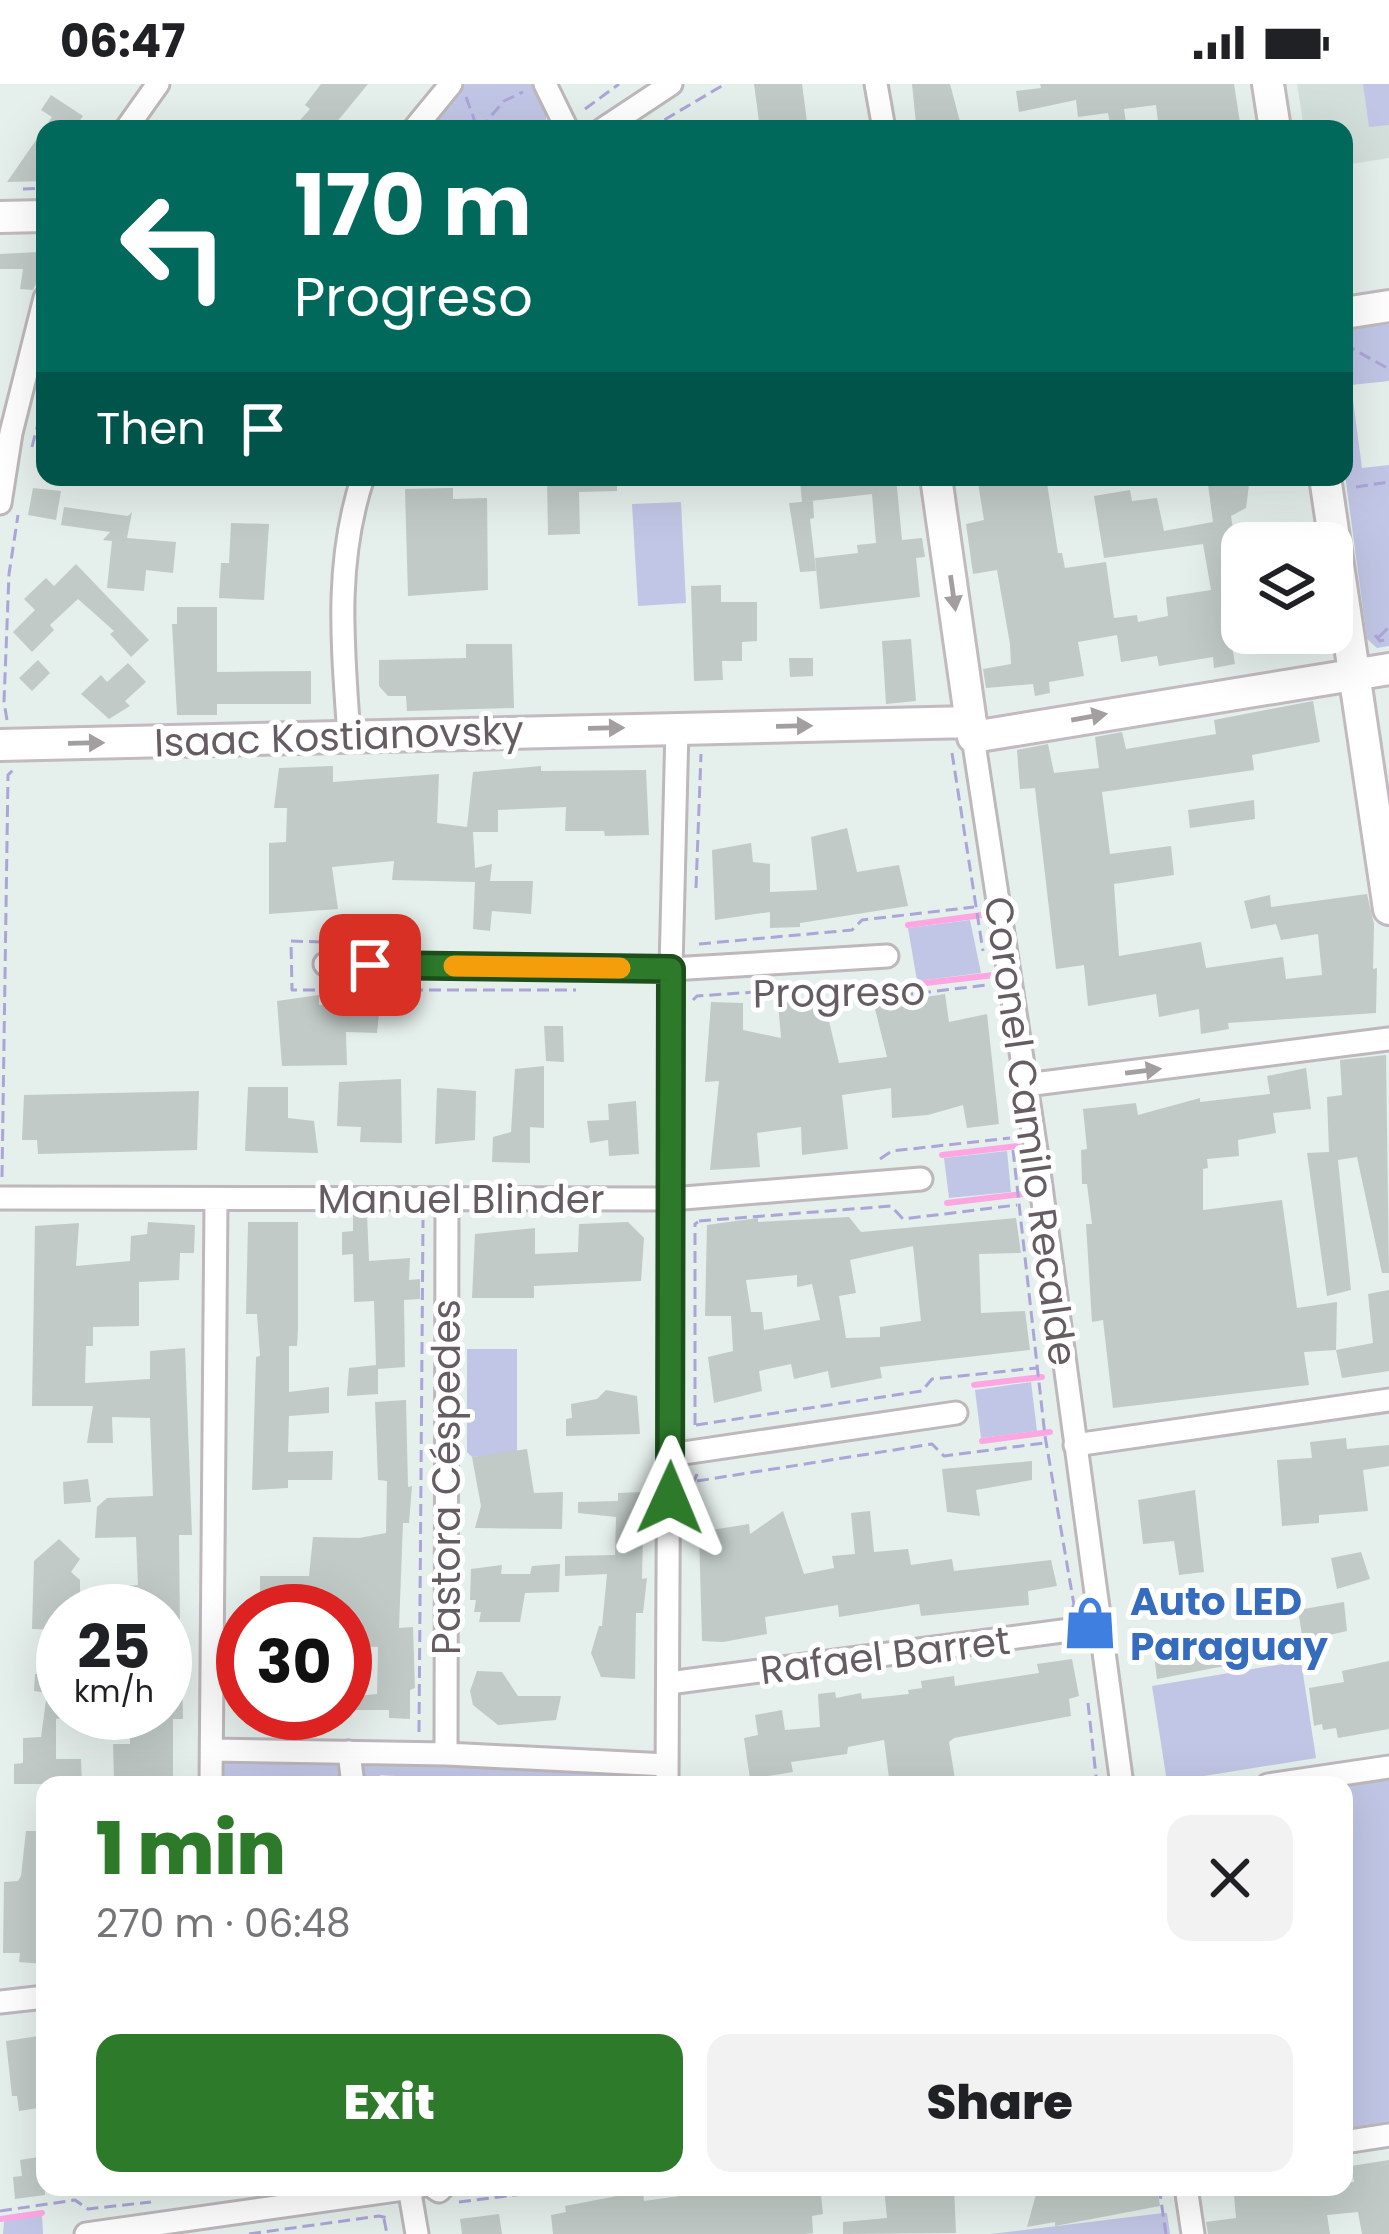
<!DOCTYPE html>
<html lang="en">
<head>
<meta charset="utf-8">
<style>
	:root { --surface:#fff; --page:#f2f2f2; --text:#202124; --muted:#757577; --accent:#2d7a2b }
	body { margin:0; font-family:Poppins,sans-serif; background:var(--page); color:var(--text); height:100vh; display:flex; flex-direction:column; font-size:45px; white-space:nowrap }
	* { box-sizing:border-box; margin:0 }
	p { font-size:39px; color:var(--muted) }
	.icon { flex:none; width:66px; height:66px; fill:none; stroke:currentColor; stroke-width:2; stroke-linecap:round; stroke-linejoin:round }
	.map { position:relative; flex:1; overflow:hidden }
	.sheet { position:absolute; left:36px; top:1692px; width:1317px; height:420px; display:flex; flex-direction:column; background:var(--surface); border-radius:24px; box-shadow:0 12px 48px #0002 }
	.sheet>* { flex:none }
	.hud { position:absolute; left:36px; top:36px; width:1317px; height:366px; border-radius:24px; box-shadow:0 12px 48px #0002; background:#00695c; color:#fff; overflow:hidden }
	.controls { position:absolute; left:1221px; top:438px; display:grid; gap:24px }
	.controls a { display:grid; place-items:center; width:132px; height:132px; border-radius:24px; background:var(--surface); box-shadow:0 12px 48px #0002; font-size:60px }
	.speed { position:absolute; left:36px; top:1500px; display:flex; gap:24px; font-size:60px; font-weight:700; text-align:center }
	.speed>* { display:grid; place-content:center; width:156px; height:156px; border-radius:50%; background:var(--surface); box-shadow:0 12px 48px #0002; line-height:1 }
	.speed small { font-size:30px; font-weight:400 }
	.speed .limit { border:18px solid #d22; background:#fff; color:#111 }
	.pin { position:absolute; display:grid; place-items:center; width:102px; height:102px; color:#fff; margin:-51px; border-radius:24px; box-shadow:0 6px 18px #0006 }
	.me { position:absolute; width:132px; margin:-66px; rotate:1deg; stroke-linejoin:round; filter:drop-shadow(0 0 9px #0008) }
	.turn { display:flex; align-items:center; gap:42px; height:252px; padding:0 60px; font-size:54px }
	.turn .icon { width:156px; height:156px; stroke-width:2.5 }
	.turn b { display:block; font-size:84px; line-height:102px }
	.then { display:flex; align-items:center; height:114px; padding:0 60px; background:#0003; gap:24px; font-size:45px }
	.round { display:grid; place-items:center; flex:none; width:126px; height:126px; border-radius:24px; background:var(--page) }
	.head { display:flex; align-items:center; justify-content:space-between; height:204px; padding:0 60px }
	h1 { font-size:72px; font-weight:800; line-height:90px; color:var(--accent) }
	.cta { display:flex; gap:24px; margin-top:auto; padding:24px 60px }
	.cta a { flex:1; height:138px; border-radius:24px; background:var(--accent); color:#fff; font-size:48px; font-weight:800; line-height:138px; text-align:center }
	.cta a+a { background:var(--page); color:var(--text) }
	.status { display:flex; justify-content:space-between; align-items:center; height:84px; padding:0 60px; background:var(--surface); direction:ltr }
	.status svg { height:33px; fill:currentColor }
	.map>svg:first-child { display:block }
</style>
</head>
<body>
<div class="status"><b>06:47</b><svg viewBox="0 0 49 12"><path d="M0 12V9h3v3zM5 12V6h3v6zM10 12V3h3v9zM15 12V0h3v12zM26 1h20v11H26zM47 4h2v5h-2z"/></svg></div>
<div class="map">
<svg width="1389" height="2150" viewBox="0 0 1389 2150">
	<rect width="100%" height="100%" fill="#e5efeb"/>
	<!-- education -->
	<path fill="#d3dfda" d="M1297,0H1389V74L1344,81V45H1304Z"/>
	<!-- green -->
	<path fill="#c2c6e6" d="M465,0H533L547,25L545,45H427Z
		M1363,0H1389V41L1369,43Z
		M1389,239V297L1351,301L1362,384L1389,381V562L1377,564L1367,555L1344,383V246Z
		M681,418L686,519L638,522L632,420Z
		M970,836L981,889L917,897L908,844Z
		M1007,1067L1011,1108L949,1114L944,1074Z
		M467,1265H517V1368L472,1373L467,1368Z
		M1031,1298L1037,1347L981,1354L975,1306Z
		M1301,1577L1316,1674L1167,1698L1152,1602Z
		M220,1674L336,1677L342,1701H217Z
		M367,1676L651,1692L655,1701H412L410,1693L380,1691V1701H365L362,1682Z
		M1389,1690V2044L1344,2051V1701H1320Z
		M1167,2129L1170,2150H991L1163,2129Z
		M42,2131L43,2150H3L4,2137Z"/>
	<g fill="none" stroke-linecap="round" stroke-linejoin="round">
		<!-- stream -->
		<path stroke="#fda6e2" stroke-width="6" d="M908,841L982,831
			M917,900L994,891
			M942,1071L1018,1062
			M947,1119L1023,1110
			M974,1301L1042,1293
			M982,1357L1050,1348
			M0,2135L42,2129"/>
	</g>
	<!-- building -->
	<path fill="#c1cac6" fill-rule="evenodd" d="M321,0H368L331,45H292L310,25L305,21Z
		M754,0H802L808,45H760Z
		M912,0H950L962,45H933V38L916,40Z
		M1040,0H1234L1241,45H1159L1156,21L1124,25L1126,38L1110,40L1108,29L1078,33L1076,16L1019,28L1016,7L1041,4Z
		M51,11L83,32L74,45H45V97L7,98L52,33L41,26Z
		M39,168L45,182L33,206L20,205L23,185H0V170Z
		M547,393H617V407L579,408L580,450L548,451Z
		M841,393H896L902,456L922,454L925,473L916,474L920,513L820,525L815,474L858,469L857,461L876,459L872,410L802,418L800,397Z
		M977,393H1046L1058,469H1062L1065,484L1106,478L1114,534L1137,531L1138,538L1168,532L1166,513L1211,506L1203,460L1104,474L1094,412L1130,406L1132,417L1157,414L1164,447L1213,438L1207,393H1250L1246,424L1231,432L1236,465L1242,470V554L1231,556L1235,580L1214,584L1213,573L1159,582L1157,572L1121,578L1117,551L1078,558L1084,592L1049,598L1050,609L1035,612L1033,600L986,604L983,585L1011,580L1010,560L997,486L973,490L966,440L984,436Z
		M33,404L61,407L56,436L28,431Z
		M453,404V415L487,414L488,506L408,512L405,405Z
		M813,417L814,434L810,435L816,487L800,488L789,419Z
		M64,423L128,432L132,428L127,454L176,458L173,489L146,486L144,507L107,504L112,457L103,456L110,448L61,441Z
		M231,439L269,440L264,516L219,514L221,479H229Z
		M76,480L149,556L131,573L110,550L114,547L78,515L50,541L54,546L32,568L13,548L35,526L24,515L46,494L54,502Z
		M721,501V518H757V557L742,558V577H722L723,596L694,597L691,502Z
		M177,523H217V588L311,587V620H217V631H177L172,540H177Z
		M911,555L916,617L886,620L882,557Z
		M466,560H512L514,624L407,627L406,612H388L379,602V576L466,574Z
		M789,574H813V592L790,593Z
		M38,576L50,589L32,607L19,594Z
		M128,579L146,598L125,617L130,622L109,635L81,610L101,591L107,598Z
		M1313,617L1320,658L1252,671L1254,686L1102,708L1110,770L1171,762L1174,791L1114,800L1119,872L1201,858L1206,884L1283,873L1286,895L1322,891L1318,850L1281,856L1276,840L1251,845L1244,817L1270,811L1271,823L1367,810L1374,840L1373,885L1377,884L1376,929L1228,939L1229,945L1201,950L1199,925L1159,933L1156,910L1088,922L1084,881L1056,885L1035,704L1020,705L1017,666L1048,660L1054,689L1099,684L1095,653L1122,648L1126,665L1216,650L1214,636Z
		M333,682V698L439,690L437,739L467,743L473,688L541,682V687L646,686L649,751L605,752L604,747H565L566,723L498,726V748H473L475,784L492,780L490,797H533L531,830L492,827L490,847L473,845L475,798L392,796L394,777L332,783L338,825L269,830V759L286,758L287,724H274L279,684Z
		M1254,716L1255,735L1190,744L1188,726Z
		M847,744L857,788L899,781L908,822L800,839V843L770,844V828L715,836L712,766L751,759L753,778L770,780V808L817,806L811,753Z
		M945,910L949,938L987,930L999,1040L967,1044L963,1021L928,1031L892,1034L891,1004L842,1011L848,1065L802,1071L801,1043L757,1049L760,1083L710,1086L719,997L705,998L711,918L743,919V946L781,954L778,919L824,916L839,979L887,973L874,921Z
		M319,911V921L380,918L377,949L346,948L347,981L282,982L277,917Z
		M544,942H563L564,978L546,977Z
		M1386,971L1389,1189H1382L1357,1073L1338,1076L1351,1206L1327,1212L1307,1069L1329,1068L1327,1013L1342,1011L1340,976Z
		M544,982V1044L530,1043V1079L492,1078L493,1053L511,1048L515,985Z
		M1306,984L1311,1025L1273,1029L1276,1049L1238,1056L1239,1072L1207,1075L1208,1084L1203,1085V1126L1282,1116L1297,1224L1337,1218L1336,1266L1304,1268L1309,1301L1113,1324L1103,1236L1092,1238L1086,1140H1092L1087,1100H1082L1081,1066L1087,1065L1083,1025L1136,1019L1138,1031L1200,1014V1018L1270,1010L1267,992Z
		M401,995L402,1059L360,1058L361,1043L337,1042L339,998Z
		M248,1003H288V1034L314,1037L318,1069L245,1067Z
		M437,1004L476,1007L475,1056L435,1060Z
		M199,1007L197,1066L38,1070L37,1056H22L24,1011Z
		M636,1017L639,1070L609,1072L608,1056L590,1059L587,1037L609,1036L608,1020Z
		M353,1130H367L369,1177L410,1174L409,1196L420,1195V1215L404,1216L405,1283L378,1285V1310L347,1312L349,1284L376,1281L374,1217L354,1218L353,1170L342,1171V1148L353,1147Z
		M849,1133L861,1148L1016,1134L1021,1169L979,1170L981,1229L1025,1227L1030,1266L880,1283L882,1294L831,1304L828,1287L794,1295L791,1280L759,1287L762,1307L714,1319L708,1273L733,1267L731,1232H705L707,1141L758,1134V1138ZM913,1162L921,1237L880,1243V1253L846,1254L839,1212L856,1209L850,1176ZM797,1191V1203L812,1200L820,1236L764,1246L762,1228H751L746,1196Z
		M148,1138L195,1141L194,1169H180L179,1196L139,1198V1242L93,1243V1262H86L85,1299L150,1295V1267L185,1264L192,1451H179L180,1547L165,1549V1527H125L124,1502L138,1501L136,1453L95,1454L97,1423L107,1414L153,1412L150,1334L112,1333L113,1359H87L93,1322H32L35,1142L79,1139L76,1182L130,1177L131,1152L147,1150Z
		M248,1138H298V1246L297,1262H289V1308L329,1303V1329L289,1332L288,1368L333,1367L332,1396H288V1404L252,1406L256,1273L260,1272L257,1230H246Z
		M628,1138L644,1154L641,1197L534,1202V1214H472L475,1150L535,1144V1170L578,1168L579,1140Z
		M1389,1206V1287L1342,1294L1336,1266L1373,1259L1368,1210Z
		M606,1306L637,1312L640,1350L566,1352V1335L572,1334L571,1320L597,1315Z
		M406,1316L408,1403L412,1402L409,1439H403L399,1544L413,1543L415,1604L410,1606V1635L389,1634V1626H345V1613L377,1610L378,1563L354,1562L357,1535L353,1534V1527H260V1492H309L313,1453L359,1454L386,1449L387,1397L378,1396L375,1318Z
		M1346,1354L1347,1365L1389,1361V1382L1363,1386L1368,1427L1319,1431V1439L1282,1442L1277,1376L1312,1374L1310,1358Z
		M527,1365L534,1409L563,1408L562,1445L475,1444L481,1422L472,1373Z
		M1032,1377V1396L976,1406L980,1432L947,1428L942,1385Z
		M88,1395L91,1418L64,1420L63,1398Z
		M1195,1406L1204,1488L1179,1491L1174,1457L1143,1460L1138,1416Z
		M644,1408L642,1495L647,1494L643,1529H636L635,1595L601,1593L591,1569L599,1542H602L607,1490L565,1492V1472L615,1471L616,1433L578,1429V1418L618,1417V1409Z
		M783,1427L804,1490L834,1484L832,1472L855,1470L851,1429L870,1427L874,1468L908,1465L911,1481L952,1475L954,1487L1051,1476L1057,1502L1028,1507L1029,1521L921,1532L919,1520L839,1533L838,1521L765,1533L767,1550L723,1558L702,1557L699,1448L749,1440L750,1450Z
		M59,1455L80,1475L71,1488L80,1496V1527H63V1546L32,1545L34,1477Z
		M1361,1468L1370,1495L1337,1505L1331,1474Z
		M560,1480L559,1508L525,1509L520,1538H479L481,1528H474L476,1516H470L471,1485L502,1481L501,1490H530L532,1482Z
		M1344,1518L1347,1547L1303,1557L1298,1526Z
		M1226,1552L1230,1581L1157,1595L1153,1563Z
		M53,1563L63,1564V1634L56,1635V1675H81L82,1700H14V1680L23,1679V1654L41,1653L47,1609L34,1607L35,1590H49Z
		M1072,1575L1079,1612L1069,1615L1071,1632L954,1654L949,1658L956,1701H890L884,1656L848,1663L847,1670L791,1678L793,1688L750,1695L744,1654L758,1651L755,1631L782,1626L785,1646L820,1643L818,1610L835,1608L836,1614L861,1609L862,1615L909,1610L908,1606L922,1604L921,1597L954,1592L955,1602L1039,1589L1037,1580Z
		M1389,1577V1645L1338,1654L1336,1644L1323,1646L1322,1640L1314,1642L1309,1604L1344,1598L1342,1587Z
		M477,1587L502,1588L518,1612H561L556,1636L498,1641L473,1621L470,1607Z
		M165,1599H182L183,1635H173V1701H137V1694L114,1695L113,1660H130V1629H165Z
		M26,1747H45V1880L19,1878L20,1869H3L4,1798L18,1797L21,1792Z
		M45,1951V2023L19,2027L17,2012H12L6,1957Z
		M45,2072V2111L15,2115L13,2093L22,2092L20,2076Z
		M1389,2076V2150H1362L1358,2128L1327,2131L1330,2150H1208L1206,2138L1236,2134L1234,2111L1277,2107L1276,2103H1344V2099L1354,2098L1351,2082Z
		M686,2103H820L823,2130L812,2132L813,2149L805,2150H553L551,2131L566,2128L565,2122L643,2107L644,2117L687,2111Z
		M884,2103H954L956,2149L843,2150V2138L887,2134Z
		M1038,2103H1157L1160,2122L1055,2142V2138L1027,2143Z
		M499,2130L502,2150H462L460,2135Z"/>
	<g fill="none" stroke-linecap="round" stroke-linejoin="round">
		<defs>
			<path id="street" d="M545,0L567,45
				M876,0L884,45
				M126,45L158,0
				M414,45L451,0
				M603,45L671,0
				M0,419L11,349L45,214
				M349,653C343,563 334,480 363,393
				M973,653L1037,1073L1122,1701
				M325,880L671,885L887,872
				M1026,1001L1389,955
				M0,1114L671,1115L921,1095
				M1075,1361L1389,1316
				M670,1371L956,1329
				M669,1599L1100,1542
				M212,1666L446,1670L667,1681
				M349,1668L353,1701
				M446,1670L447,1115
				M211,1701L216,1117
				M667,1701L671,885L677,644
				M1268,1701L1389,1683
				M0,1918L45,1913
				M1344,2058L1389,2051
				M409,2103L417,2150
				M433,2103L439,2107L443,2103
				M1186,2103L1193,2150
				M86,2150L418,2103"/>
			<path id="secondary" d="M1268,0L1275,45
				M0,133L45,132
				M1344,229L1389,222
				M936,393L973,653L1389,585
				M1325,393L1389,825
				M0,661L971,638"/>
		</defs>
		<!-- street casing -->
		<use href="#street" stroke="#beb7bb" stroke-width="27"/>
		<!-- secondary casing -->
		<use href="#secondary" stroke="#c2babe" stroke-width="36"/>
		<!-- path -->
		<path stroke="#aca5d7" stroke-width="3" stroke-dasharray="12 6" stroke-linecap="butt" d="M466,13L477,43
			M585,25L619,0
			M480,45L504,17L523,8
			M649,45L725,0
			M23,105L45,104
			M1344,260L1389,285
			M1344,335L1351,387
			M32,363L45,312
			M1356,403L1389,398
			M1375,551L1380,557L1389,555
			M1379,553L1389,543
			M7,636L4,618L9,490L18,431
			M952,669L983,867
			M696,804L701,670
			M321,858L291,857L292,906H576
			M699,860L852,846L862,836L974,823
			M693,916L697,912L855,901L870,915L987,901
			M1013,1066L1045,1352L1074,1521L1071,1525
			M880,1075L892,1067L1010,1054
			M2,1093L8,691L14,685
			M699,1137L891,1122L903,1135L1017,1121
			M695,1341V1140L698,1138
			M696,1341L922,1307L932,1295L1036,1284
			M697,1397L932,1360L944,1372L1044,1359
			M691,1436L692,1402L697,1390
			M1088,1619L1097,1701
			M419,1648L423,1136
			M1159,2103L1166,2150
			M459,2118L577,2103
			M0,2127L75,2116L88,2125L151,2118
			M384,2135L387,2150
			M249,2150L379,2132L388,2134"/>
		<!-- street -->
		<use href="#street" stroke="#fff" stroke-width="21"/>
		<!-- secondary -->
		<use href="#secondary" stroke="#fff" stroke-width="30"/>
	</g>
	<!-- one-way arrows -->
	<defs><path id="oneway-solid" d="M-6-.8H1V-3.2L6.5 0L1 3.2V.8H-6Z" transform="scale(3)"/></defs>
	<g fill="#a39ea0">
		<use href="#oneway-solid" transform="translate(953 509) rotate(82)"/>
		<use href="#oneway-solid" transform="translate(1089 633) rotate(-10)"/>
		<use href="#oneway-solid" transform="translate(794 642) rotate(-1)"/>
		<use href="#oneway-solid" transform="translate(606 644) rotate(-1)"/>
		<use href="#oneway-solid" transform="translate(86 659) rotate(-1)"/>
		<use href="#oneway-solid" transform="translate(1143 987) rotate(-7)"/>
	</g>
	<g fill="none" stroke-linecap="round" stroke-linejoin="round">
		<defs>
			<path id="route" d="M370,881L671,885L670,1414"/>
		</defs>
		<!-- route casing -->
		<use href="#route" stroke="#1d4f1c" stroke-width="30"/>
		<!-- route -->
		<use href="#route" stroke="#2d7a2b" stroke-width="21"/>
		<!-- slow -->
		<path stroke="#f59e0b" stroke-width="21" d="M454,882L620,884"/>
	</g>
	<!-- icons -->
	<defs>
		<symbol id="shop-bare" viewBox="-9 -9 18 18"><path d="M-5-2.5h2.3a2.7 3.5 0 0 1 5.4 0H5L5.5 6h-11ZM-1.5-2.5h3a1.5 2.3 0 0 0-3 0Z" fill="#3f7fe0" stroke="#fff" stroke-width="2.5" paint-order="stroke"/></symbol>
	</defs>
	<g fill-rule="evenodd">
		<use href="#shop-bare" x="1052" y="1501" width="76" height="76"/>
	</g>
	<g text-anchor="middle" stroke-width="10" stroke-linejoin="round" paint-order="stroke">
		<!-- street labels -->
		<g font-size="39" fill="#655d61" stroke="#fff">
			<text transform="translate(339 652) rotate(-2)" y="14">Isaac Kostianovsky</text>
			<text transform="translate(839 908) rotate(-1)" y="14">Progreso</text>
			<text transform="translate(1031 1047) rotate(82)" y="14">Coronel Camilo Recalde</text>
			<text x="461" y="1129">Manuel Blinder</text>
			<text transform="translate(446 1393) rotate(-90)" y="14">Pastora Céspedes</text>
			<text transform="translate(885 1571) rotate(-7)" y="14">Rafael Barret</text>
		</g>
		<!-- shop labels -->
		<g font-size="39" font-weight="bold" fill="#366cbe" stroke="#fff" text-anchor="start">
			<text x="1130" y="1531">Auto LED<tspan x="1130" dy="45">Paraguay</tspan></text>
		</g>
	</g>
</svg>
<div class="controls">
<a><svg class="icon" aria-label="layers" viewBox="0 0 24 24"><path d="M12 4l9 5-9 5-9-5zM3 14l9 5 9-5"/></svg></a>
</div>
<div class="speed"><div>25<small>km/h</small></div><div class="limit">30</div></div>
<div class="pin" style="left:370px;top:881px;background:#d93025"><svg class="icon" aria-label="arrive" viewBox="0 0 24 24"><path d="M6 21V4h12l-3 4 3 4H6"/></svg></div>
<svg class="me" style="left:670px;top:1414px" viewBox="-20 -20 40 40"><path d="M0-17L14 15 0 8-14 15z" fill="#2d7a2b" stroke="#fff" stroke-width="4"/></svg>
<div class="hud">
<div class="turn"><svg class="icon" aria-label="left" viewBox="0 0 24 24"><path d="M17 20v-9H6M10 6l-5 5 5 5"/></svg><div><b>170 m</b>Progreso</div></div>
<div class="then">Then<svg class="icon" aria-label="arrive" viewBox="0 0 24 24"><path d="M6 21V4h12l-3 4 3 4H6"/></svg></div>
</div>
<section class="sheet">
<div class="head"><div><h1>1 min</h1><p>270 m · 06:48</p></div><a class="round"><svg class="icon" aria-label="close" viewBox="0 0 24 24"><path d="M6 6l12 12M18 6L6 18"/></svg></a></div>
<div class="cta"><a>Exit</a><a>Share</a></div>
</section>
</div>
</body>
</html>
